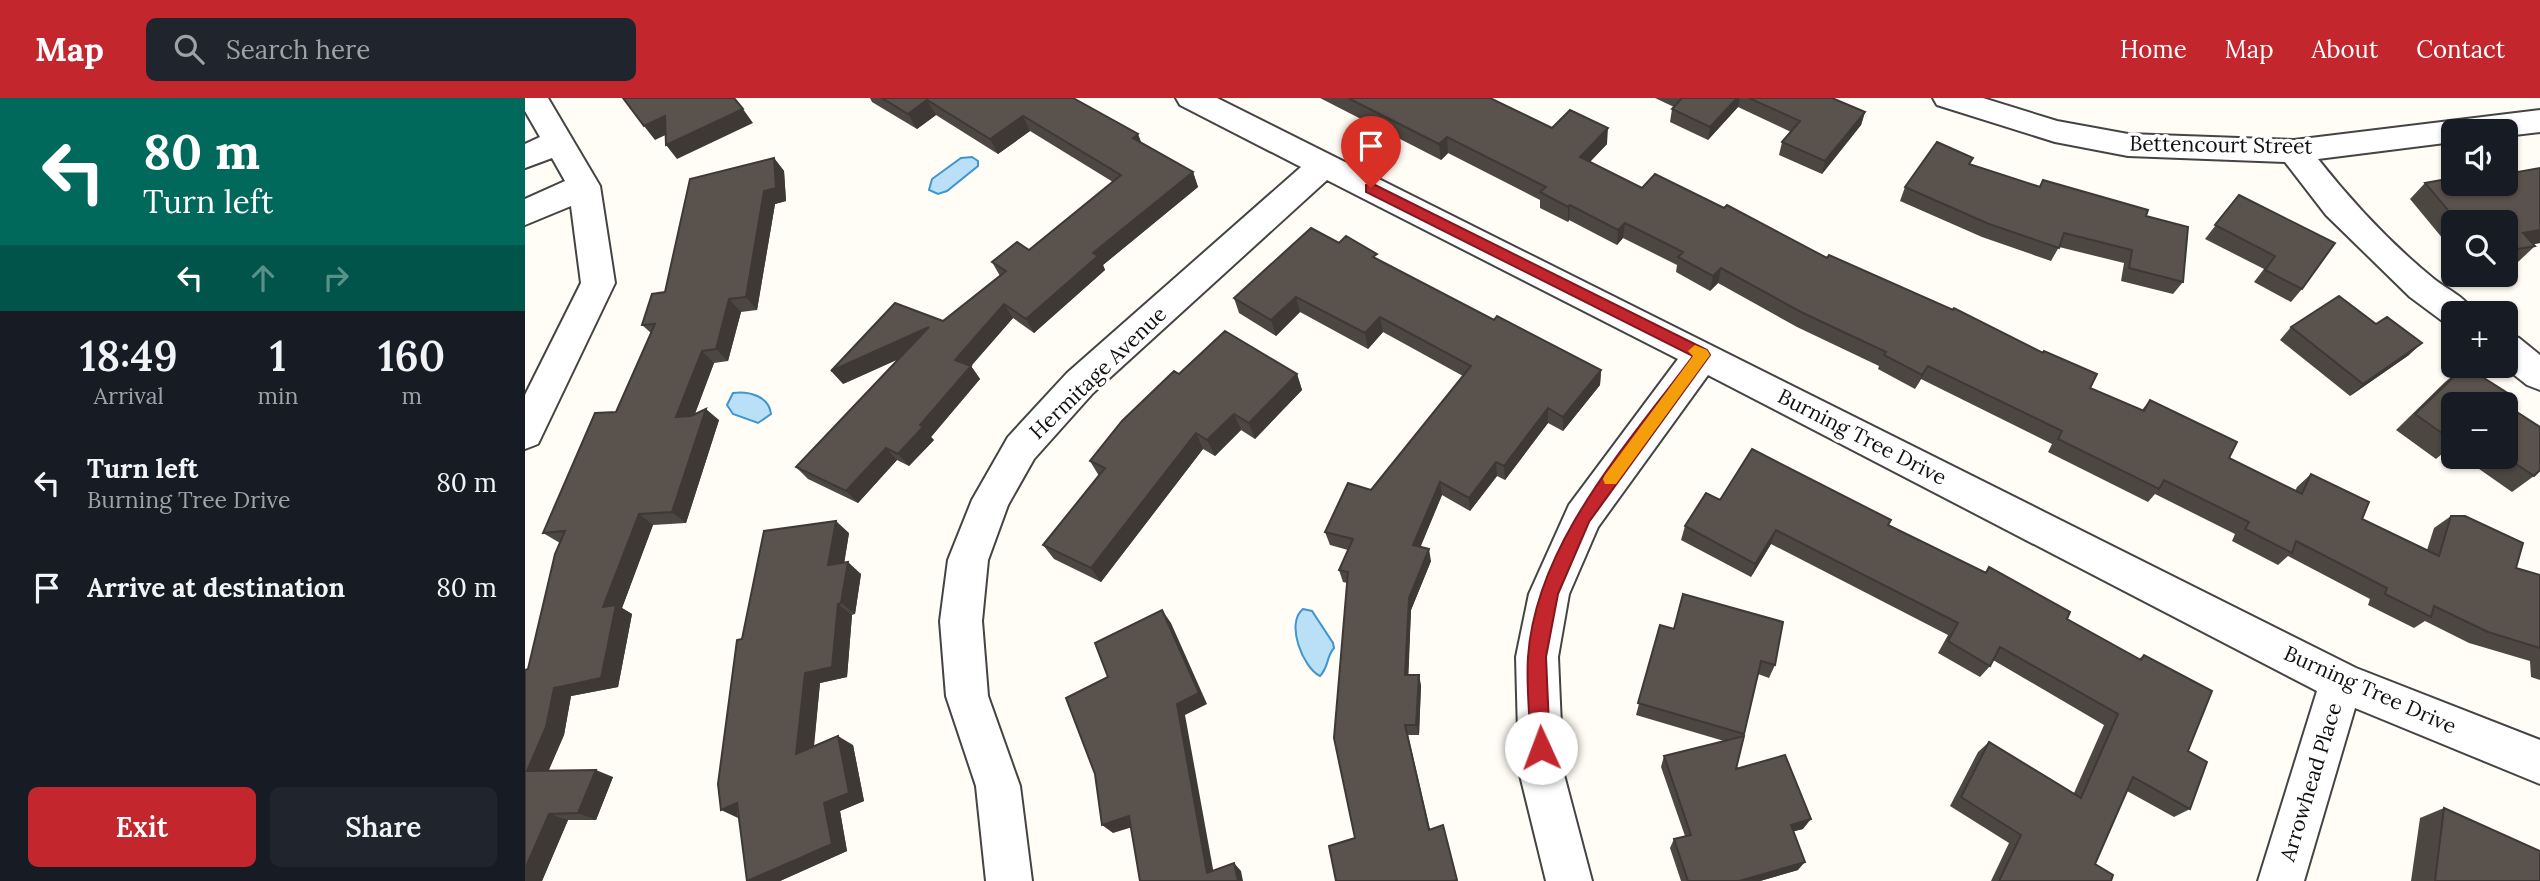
<!DOCTYPE html>
<html lang="en">
<head>
<meta charset="utf-8">
<style>
	:root { --surface:#171b24; --page:#20242c; --text:#f1f3f6; --muted:#9ea1a6; --accent:#c4262e }
	body { margin:0; font-family:Lora,serif; background:var(--page); color:var(--text); height:100vh; display:flex; flex-direction:column; font-size:26px; white-space:nowrap }
	* { box-sizing:border-box; margin:0 }
	p { font-size:23px; color:var(--muted) }
	.icon { flex:none; width:38px; height:38px; fill:none; stroke:currentColor; stroke-width:2; stroke-linecap:round; stroke-linejoin:round }
	.map { position:relative; flex:1; overflow:hidden }
	.details { display:flex; flex-direction:column; background:var(--surface); width:525px }
	.details>* { flex:none }
	.hud { background:#00695c; color:#fff; overflow:hidden }
	.buttons { position:absolute; left:1916px; top:21px; display:grid; gap:14px }
	.buttons a { display:grid; place-items:center; width:77px; height:77px; border-radius:10px; background:var(--surface); box-shadow:0 2px 5px #0004; font-size:35px }
	.pin { position:absolute; display:grid; place-items:center; width:60px; height:60px; color:#fff; margin:-72px -30px; border-radius:50% 50% 50% 0; rotate:-45deg; box-shadow:0 0 7px #0007 }
	.pin .icon { rotate:45deg }
	.me { position:absolute; width:77px; margin:-38px; rotate:358deg; stroke-linejoin:round; filter:drop-shadow(0 0 5px #0008) }
	.turn { display:flex; align-items:center; gap:24px; height:147px; padding:0 28px; font-size:32px }
	.turn .icon { width:91px; height:91px; stroke-width:2.5 }
	.turn b { display:block; font-size:49px; line-height:60px }
	.lanes { display:flex; align-items:center; height:66px; padding:0 28px; background:#0003; justify-content:center; gap:35px; direction:ltr }
	.lanes .off { opacity:.35 }
	.eta { display:flex; justify-content:space-evenly; align-items:center; height:119px; text-align:center }
	.eta b { font-size:42px; font-weight:600; line-height:49px }
	.primary-button { display:flex; gap:14px; margin-top:auto; padding:14px 28px }
	.primary-button a { flex:1; height:80px; border-radius:10px; background:var(--accent); color:#fff; font-size:28px; font-weight:600; line-height:80px; text-align:center }
	.primary-button a+a { background:var(--page); color:var(--text) }
	ul { padding:0; list-style:none }
	li { display:flex; align-items:center; gap:21px; height:105px; padding:0 28px }
	li div { flex:1 }
	li b { display:block; font-size:26px }
	li em { font-style:normal }
	header { display:flex; align-items:center; gap:42px; box-sizing:border-box; height:98px; padding:0 35px; background:var(--accent); color:#fff }
	header strong { font-size:33px }
	nav { display:flex; gap:38px; margin-inline-start:auto; font-size:24px }
	.search { width:490px; height:63px; background:var(--page); display:flex; align-items:center; gap:18px; box-sizing:border-box; padding:0 24px; border-radius:10px; color:var(--muted); font-size:26px }
	main { display:flex; flex:1; min-height:0 }
	.map>svg:first-child { display:block }
</style>
</head>
<body>
<header>
<strong>Map</strong>
<div class="search"><svg class="icon" aria-label="search" viewBox="0 0 24 24"><circle cx="10" cy="10" r="6"/><path d="M15 15l6 6"/></svg>Search here</div>
<nav><a>Home</a><a>Map</a><a>About</a><a>Contact</a></nav>
</header>
<main>
<section class="details">
<div class="hud">
<div class="turn"><svg class="icon" aria-label="left" viewBox="0 0 24 24"><path d="M17 20v-9H6M10 6l-5 5 5 5"/></svg><div><b>80 m</b>Turn left</div></div>
<div class="lanes"><svg class="icon" aria-label="left" viewBox="0 0 24 24"><path d="M17 20v-9H6M10 6l-5 5 5 5"/></svg><svg class="icon off" aria-label="ahead" viewBox="0 0 24 24"><path d="M12 20V5M6 11l6-6 6 6"/></svg><svg class="icon off" aria-label="right" viewBox="0 0 24 24"><path d="M7 20v-9h11M14 6l5 5-5 5"/></svg></div>
</div>
<div class="eta">
<div><b>18:49</b><p>Arrival</p></div>
<div><b>1</b><p>min</p></div>
<div><b>160</b><p>m</p></div>
</div>
<ul>
<li><svg class="icon" aria-label="left" viewBox="0 0 24 24"><path d="M17 20v-9H6M10 6l-5 5 5 5"/></svg><div><b>Turn left</b><p>Burning Tree Drive</p></div><em>80 m</em></li>
<li><svg class="icon" aria-label="arrive" viewBox="0 0 24 24"><path d="M6 21V4h12l-3 4 3 4H6"/></svg><div><b>Arrive at destination</b></div><em>80 m</em></li>
</ul>
<div class="primary-button"><a>Exit</a><a>Share</a></div>
</section>
<div class="map">
<svg width="2015" height="783" viewBox="0 0 2015 783">
	<rect width="100%" height="100%" fill="#fffdf5"/>
	<!-- water -->
	<path fill="#b9e0f7" stroke="#3f96cf" stroke-width="2" d="M447,59L453,63V68L422,93L413,96L404,92L407,81L436,60Z
		M208,295C224,293 244,298 246,316L233,325L208,316L202,307Z
		M778,511L787,513L808,545L809,550C801,559 804,569 795,578C778,570 760,525 778,511Z"/>
	<g fill="none" stroke-linecap="round" stroke-linejoin="round">
		<defs>
			<path id="minor" d="M0,0H23L75,88L90,185L13,346L0,351V297L56,185L46,108L0,127V101L40,83L27,60L0,70V46L15,39L0,13Z
				M651,0H692L1831,570L2015,642V686L1830,610L1779,783H1733L1792,593L1183,277L1073,429L1044,496L1033,559L1038,673L1067,783H1021L994,673L991,559L1004,496L1044,407L1153,261L802,82L568,295L509,361L483,407L463,462L457,523L463,598L495,688L507,783H461L451,688L421,598L415,523L423,462L447,402L483,339L542,275L776,69L655,7Z
				M1408,0H1458L1532,23L1603,36L1769,42L2015,12V34L1981,38V33H1928V44L1793,61C1827,104 1866,146 1909,181C1923,192 1941,199 1949,215H1928V227L1920,225L1885,199L1801,117L1760,64L1603,58L1530,44L1412,7Z
				M1981,236L1994,240L2015,257V292L2002,287L1978,268H1981Z"/>
		</defs>
		<!-- minor casing -->
		<use href="#minor" stroke="#444" stroke-width="4"/>
		<!-- minor -->
		<use href="#minor" fill="#fff" fill-rule="evenodd"/>
	</g>
	<!-- wall -->
	<path fill="#4d4742" d="M345,0H548L616,44L668,74L673,89L578,167L580,172L509,235L488,220L446,268L455,281L406,339L409,342L384,368L372,362L333,405L283,381L271,369L374,261L318,286L418,223L475,178L467,164L504,152L588,84L505,33L473,56L411,17L392,31L347,4Z
		M795,0H965L1027,30L1082,46L1065,64L1117,90L1302,160L1565,290L1617,312L1625,302L1704,360L1770,393L1772,389L1786,376L1837,421L1902,452L1909,430L1926,418L1991,470L2015,477V582L2006,579L2005,563L1944,545L1900,523L1889,530L1843,507L1845,501L1763,458L1753,467L1707,443L1710,436L1630,396L1623,404L1523,354L1527,346L1396,281L1390,291L1353,271L1354,268L1272,229L1193,185L1185,193L1151,174L1152,167L1098,140L1092,147L1044,122L1043,124L1015,110V102L923,55L916,62Z
		M1130,0H1307L1340,14L1336,27L1297,76L1254,57L1257,44L1266,34L1213,9L1183,42L1145,24L1147,11L1149,9Z
		M249,60L259,73L261,103L250,106L232,212L216,214L203,263L189,265L170,316L194,322L161,425L128,427L97,510L107,516L93,589L46,598L39,637L24,672L88,679L71,722H43L17,783H0L3,571L35,445L18,435L91,314L126,235L117,227L140,194Z
		M1445,66L1514,89L1518,82L1621,118L1658,184L1648,196L1596,183L1599,165L1534,149L1526,163L1457,139L1375,103L1380,89Z
		M2015,70V145L2008,146L2010,148L1993,164L1981,166V124H1928V153L1885,101L1900,85L1928,86Z
		M1714,97L1777,191L1766,204L1729,184L1739,171L1680,141Z
		M853,162L969,222L1076,272L1075,287L1038,333L1023,325L980,382L972,378L945,413L917,397L895,449L906,463L886,512L883,577L896,587L894,637H883L905,731L932,783L830,740L822,485L818,484L814,472L823,452L805,447L800,434L846,392L938,278L858,234L843,251L775,214L751,238L714,215L709,200Z
		M1851,226L1884,257L1825,298L1755,242L1766,229Z
		M1940,268L1928,306V353L1924,350L1911,361L1871,332L1920,284Z
		M654,276H772L777,292L730,341L716,332L690,358L678,351L576,484L529,461L518,447L574,378L565,363Z
		M1937,359H1981L2009,378L1987,394Z
		M1195,402L1363,427L1460,475L1464,469L1542,521L1614,561L1619,557L1663,653L1665,711L1649,719L1602,693L1570,766L1586,783H1466L1484,745L1425,708L1453,654L1464,644L1549,695L1579,627L1468,562L1465,568L1455,579L1413,555L1423,537L1246,446L1226,479L1156,442L1160,428Z
		M324,435L319,465L336,476L330,516L327,517L322,579L295,585L289,649L328,647L339,703L315,713L322,753L255,783H222L217,541Z
		M1135,527L1250,567L1244,580L1233,576L1211,671L1278,731L1268,733L1273,772L1235,783H1156L1145,750L1149,741L1160,738L1136,669L1139,658L1199,643L1111,617Z
		M1919,710L2015,783H1886L1895,720Z"/>
	<!-- shaded-wall -->
	<path fill="#3f3936" d="M1212,0H1215L1213,9L1183,42L1185,29Z
		M402,2L411,17L392,31L383,16Z
		M218,11L228,25L152,61L141,47Z
		M1340,14L1336,27L1297,76L1300,63Z
		M140,18L151,32L130,42L119,28Z
		M498,18L505,33L473,56L465,41Z
		M1083,30L1082,46L1054,75L1055,59Z
		M613,36L619,51L608,40Z
		M922,39L923,55L916,62L914,46Z
		M249,60L259,73L261,103L250,106L232,212L221,199L239,93Z
		M668,74L673,89L578,167L580,172L509,235L501,221L568,155Z
		M1045,107L1044,122L1043,124V109Z
		M1100,125L1098,140L1092,147L1093,132Z
		M2015,132V145L1982,151L1998,135Z
		M1196,170L1193,185L1185,193L1188,178Z
		M771,199L775,214L751,238L746,222Z
		M204,201L216,214L203,263L191,251Z
		M479,206L488,220L440,275L430,262Z
		M855,219L858,234L843,251L840,235Z
		M404,229L413,243L318,286L306,273Z
		M1897,245L1884,257L1825,298L1838,286Z
		M177,253L189,265L164,331L151,319Z
		M446,268L455,281L406,339L409,342L384,368L373,356L395,327Z
		M1403,268L1396,281L1390,291L1397,277Z
		M1076,272L1075,287L1038,333V319Z
		M772,276L777,292L730,341L724,325Z
		M1023,310V325L980,382L979,368Z
		M181,311L194,322L161,425L147,414Z
		M709,316L716,332L690,358L682,342Z
		M671,335L678,351L576,484L566,470Z
		M361,350L372,362L333,405L321,393Z
		M971,364L972,378L945,413L944,400Z
		M915,384L917,397L891,460L888,447Z
		M114,416L128,427L97,510L107,516L93,589L46,598L39,637L20,680L2,673L29,590L78,509Z
		M311,423L324,435L317,479L303,467Z
		M1251,432L1246,446L1226,479L1230,466Z
		M904,451L906,463L886,512L883,588L880,577L884,500Z
		M323,464L336,476L330,516L316,505Z
		M313,506L327,517L322,579L295,585L287,665L271,656L280,575Z
		M637,512L646,525L682,606L660,617L690,782L682,775L652,606Z
		M894,577L896,587L894,637L891,627Z
		M313,638L328,647L339,703L315,713L322,753L255,783H223L299,705Z
		M71,672L88,679L71,722L53,715Z
		M212,705L213,720L196,712Z
		M24,716L43,722L17,783H0V771Z
		M604,718L614,727L588,735L577,727Z
		M1286,721L1278,731L1259,736L1266,727Z
		M1280,764L1273,772L1235,783H1214Z
		M709,765L716,773L718,783H713Z"/>
	<!-- building -->
	<path fill="#5a524d" stroke="#3f3936" stroke-width="2" d="M98,0H209L218,11L141,47L140,18L119,28Z
		M357,0H548L613,36L608,40L668,74L568,155L573,158L501,221L479,206L430,262L446,268L395,327L398,329L373,356L361,350L321,393L271,369L404,229L306,273L370,205L418,223L481,173L467,164L492,144L504,152L596,77L498,18L465,41L402,2L383,16Z
		M823,0H965L1027,30L1045,12L1083,30L1055,59L1117,90L1130,76L1199,110L1202,107L1302,160L1304,157L1428,212L1429,210L1518,255L1519,253L1572,276L1565,290L1619,313L1625,302L1712,344L1704,360L1777,396L1786,376L1844,404L1837,421L1914,458L1926,418H1940L1998,445L1991,470L2015,477V550L1963,534L1909,508L1906,519L1860,496L1862,490L1771,443L1767,455L1720,431L1724,424L1639,382L1634,391L1533,341L1537,333L1403,268L1397,277L1359,257L1361,254L1276,214L1196,170L1188,178L1153,159L1158,154L1100,125L1093,132L1045,107L1043,109L1015,94L1021,89L922,39L914,46Z
		M1157,0H1212L1185,29L1147,11Z
		M1224,0H1307L1340,14L1300,63L1257,44L1275,23Z
		M1412,44L1448,60L1444,66L1515,89L1518,82L1623,112L1621,118L1663,129L1658,184L1604,170L1607,152L1539,135L1534,150L1464,126L1380,89Z
		M249,60L251,90L239,93L221,199L204,201L191,251L177,253L151,319L166,318L181,311L147,414L114,416L78,509L91,507L76,580L29,590L21,629L2,673L71,672L53,715L24,716L0,771V572L3,571L30,456L40,433L18,435L70,315L91,314L130,226L117,227L127,196L140,194L165,81Z
		M2015,70V132L1998,135L2010,148L1981,153V124H1933L1900,85L1928,80V86H1981V76Z
		M1714,97L1810,145L1777,191L1740,172L1750,158L1690,127Z
		M786,130L814,145L821,138L852,156L848,159L969,222L972,218L1076,272L1038,319L1023,310L979,368L971,364L944,400L915,384L888,447L904,451L884,500L880,577H894L891,627H880L904,732L918,727L932,782L928,783H811L804,748L830,740L809,640L823,474L814,472L828,441L800,434L823,385L846,392L946,268L855,219L840,235L771,199L746,222L709,200Z
		M1814,198L1851,226L1862,219L1897,245L1838,286L1766,229Z
		M700,233L772,276L724,325L709,316L682,342L671,335L566,470L518,447L580,370L565,363L597,323L649,273L654,276Z
		M1940,268L1984,296L1976,304L1980,306H1928V343L1890,316Z
		M1981,307L2015,329V372L2009,378L1981,359Z
		M1227,351L1366,422L1363,427L1461,475L1464,469L1545,514L1542,521L1616,562L1619,557L1687,593L1663,653L1682,664L1665,711L1608,679L1570,766L1588,777L1586,783H1474L1496,737L1436,699L1464,644L1556,700L1593,616L1475,549L1465,568L1423,543L1433,525L1251,432L1230,466L1160,428L1181,395L1195,402Z
		M311,423L303,467L323,464L316,505L313,506L307,569L280,575L271,656L313,638L324,695L299,705L307,746L222,783L212,705L196,712L193,686L212,542L217,541L239,433Z
		M1158,496L1258,524L1250,567L1236,563L1219,636L1113,605L1135,527L1149,531Z
		M637,512L674,595L652,606L682,775L709,765L713,783H615L604,718L577,727L570,676L541,600L583,579L570,545Z
		M1219,638L1211,671L1260,657L1286,721L1266,727L1280,764L1214,783H1163L1149,741L1166,737L1139,658Z
		M1919,710L2015,753V783H1910Z"/>
	<!-- route -->
	<path fill="#c4262e" stroke="#7f191e" stroke-width="2" d="M846,85L1182,252L1185,257L1064,424L1033,496L1021,559L1025,650L1022,657L1016,659L1009,657L1006,650C1005,620 1001,589 1003,559C1011,445 1103,346 1168,258L841,94V87Z"/>
	<!-- slow -->
	<path fill="#f59e0b" d="M1170,247L1182,252L1185,257L1182,261L1091,386H1080L1078,381L1080,377L1168,258L1163,253Z"/>
	<g text-anchor="middle" stroke-width="7" stroke-linejoin="round" paint-order="stroke">
		<!-- street labels -->
		<g font-size="21" fill="#111" stroke="#fff">
			<text transform="translate(1696 47) rotate(1)" y="7">Bettencourt Street</text>
			<text transform="translate(573 275) rotate(-44)" y="7">Hermitage Avenue</text>
			<text transform="translate(1337 339) rotate(27)" y="7">Burning Tree Drive</text>
			<text transform="translate(1845 592) rotate(24)" y="7">Burning Tree Drive</text>
			<text transform="translate(1786 684) rotate(-73)" y="7">Arrowhead Place</text>
		</g>
	</g>
</svg>
<div class="buttons">
<a><svg class="icon" aria-label="sound" viewBox="0 0 24 24"><path d="M4 9h4l5-4v14l-5-4H4zM17 9q2 3 0 6"/></svg></a>
<a><svg class="icon" aria-label="search" viewBox="0 0 24 24"><circle cx="10" cy="10" r="6"/><path d="M15 15l6 6"/></svg></a>
<a>+</a>
<a>−</a>
</div>
<div class="pin" style="left:846px;top:90px;background:#d93025"><svg class="icon" aria-label="arrive" viewBox="0 0 24 24"><path d="M6 21V4h12l-3 4 3 4H6"/></svg></div>
<svg class="me" style="left:1016px;top:650px" viewBox="-20 -20 40 40"><circle r="19" fill="#fff"/><path d="M0-13L10 11 0 6-10 11z" fill="#c4262e"/></svg>
</div>
</main>
</body>
</html>
